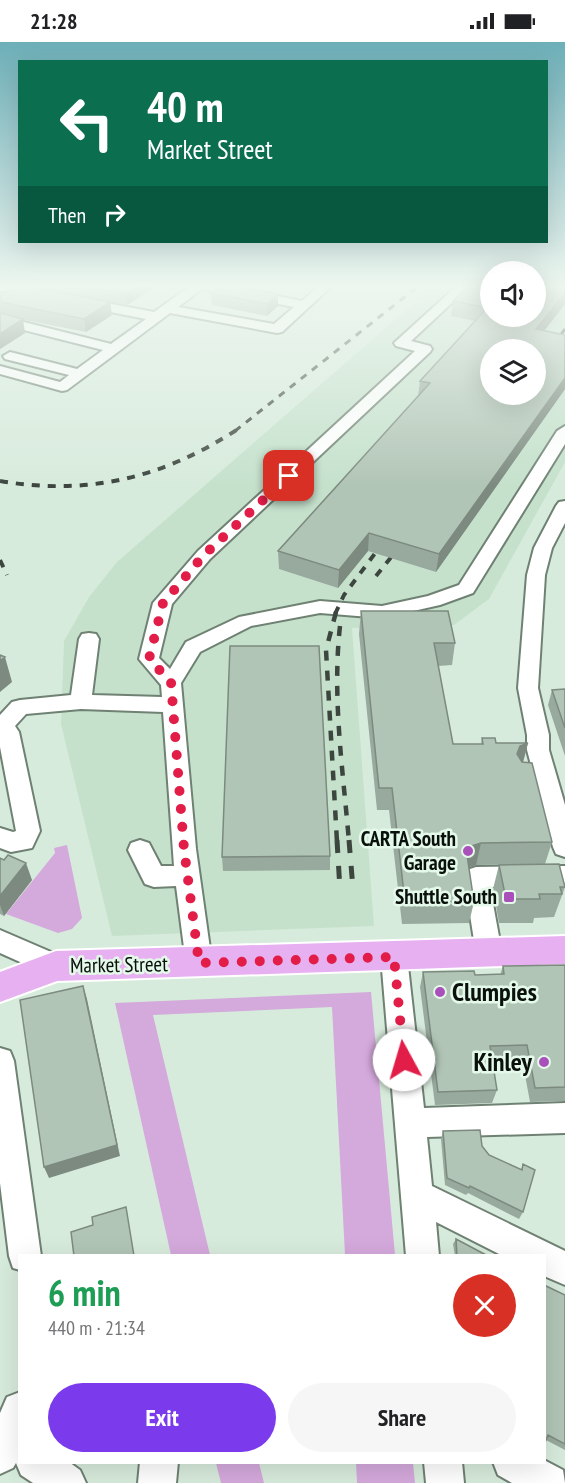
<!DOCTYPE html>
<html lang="en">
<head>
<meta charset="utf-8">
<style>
	:root { --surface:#fff; --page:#f6f6f6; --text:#202124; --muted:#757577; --accent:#7c3aed }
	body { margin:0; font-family:"PT Sans Narrow",sans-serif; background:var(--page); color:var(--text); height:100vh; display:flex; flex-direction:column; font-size:22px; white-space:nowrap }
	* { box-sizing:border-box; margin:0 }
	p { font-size:20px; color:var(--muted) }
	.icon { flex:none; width:33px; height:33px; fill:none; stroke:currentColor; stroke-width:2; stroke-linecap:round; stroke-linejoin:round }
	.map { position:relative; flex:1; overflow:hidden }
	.drawer { position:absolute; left:18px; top:1212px; width:528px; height:210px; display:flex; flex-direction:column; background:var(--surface); border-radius:0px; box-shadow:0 6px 24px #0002 }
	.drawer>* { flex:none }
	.banner { position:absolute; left:18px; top:18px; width:530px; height:183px; border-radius:0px; box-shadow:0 6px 24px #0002; background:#0b6e4f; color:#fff; overflow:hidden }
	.tools { position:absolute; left:480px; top:219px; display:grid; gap:12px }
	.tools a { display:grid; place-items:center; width:66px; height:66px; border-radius:50%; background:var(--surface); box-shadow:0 6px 24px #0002; font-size:30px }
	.pin { position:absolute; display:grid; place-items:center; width:51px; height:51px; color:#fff; margin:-26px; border-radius:12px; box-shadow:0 3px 9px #0006 }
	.me { position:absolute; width:66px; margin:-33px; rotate:354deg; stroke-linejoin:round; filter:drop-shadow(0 0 4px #0008) }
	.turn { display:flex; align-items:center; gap:21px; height:126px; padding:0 30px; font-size:27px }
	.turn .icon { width:78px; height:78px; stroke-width:2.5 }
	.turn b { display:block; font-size:42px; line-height:51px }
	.then { display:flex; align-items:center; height:57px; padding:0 30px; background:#0003; gap:12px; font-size:22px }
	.round { display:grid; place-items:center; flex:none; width:63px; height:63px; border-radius:32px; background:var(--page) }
	.head { display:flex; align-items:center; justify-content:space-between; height:102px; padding:0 30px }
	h1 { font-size:36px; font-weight:700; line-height:45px; color:#1e9e55 }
	.cta { display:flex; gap:12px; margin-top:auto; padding:12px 30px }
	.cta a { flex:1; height:69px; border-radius:36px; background:var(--accent); color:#fff; font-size:24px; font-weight:700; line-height:69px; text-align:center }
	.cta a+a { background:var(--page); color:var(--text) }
	.status { display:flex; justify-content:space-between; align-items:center; height:42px; padding:0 30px; background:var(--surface); direction:ltr }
	.status svg { height:16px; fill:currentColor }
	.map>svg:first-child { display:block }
</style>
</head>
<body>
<div class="status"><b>21:28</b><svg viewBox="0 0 49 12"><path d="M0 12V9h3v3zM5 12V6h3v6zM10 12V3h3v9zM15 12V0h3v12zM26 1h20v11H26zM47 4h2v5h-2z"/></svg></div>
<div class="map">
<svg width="565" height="1441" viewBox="0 0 565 1441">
	<rect width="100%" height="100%" fill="#d7ebdc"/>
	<!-- built -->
	<path fill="#c5e1cc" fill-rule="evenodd" d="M436,242H490V274H536L565,242V420L489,557L454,583L352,586L374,884L112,894L61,682L64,599L89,555L117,520ZM490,308H536V352H490Z"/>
	<!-- green -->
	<path fill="#d4a9dc" d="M67,803L82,876L72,887L58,891L6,872L55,811L54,806Z
		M371,950L395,1213H345L332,965L153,973L210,1213H171L115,961Z
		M216,1421H259L264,1441H221Z
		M356,1421H413L415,1441H357Z"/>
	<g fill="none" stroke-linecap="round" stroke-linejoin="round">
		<defs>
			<path id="minor" d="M0,242L39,248L45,252L39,256L0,249Z
				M193,242H215L302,259L321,242H334L282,290L277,291L170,271L67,348L62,349L0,332V324L60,340L69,333L5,317L3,314L10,310L77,327L103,308L0,282V274L111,302L146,277L75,263L74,260L75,257L80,256L154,270ZM202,247L294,265L274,282L178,265Z
				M459,242H472L411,299L430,304L432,307L430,310L210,517L172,562L159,616L170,627L186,600L239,575L320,559L382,564L428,554L459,543L557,389L565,384V402L473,551L440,563L382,576L320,571L251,584L200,610L181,641L196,807L212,921L208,929L199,933L190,929L186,921L176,844L154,845L145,842L128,808L131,801L140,798L149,801L161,824H174L163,670L81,667L26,672L15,684L19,690L40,789L32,806L11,810L0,806V786L13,790L16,789L0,705V673L12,660L20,658L71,653L79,597L82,592L89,591L96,592L99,597L92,653L162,655L161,643L139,617L153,561L198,509L415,309L396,304L394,301Z
				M565,459V481L552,506L545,533L538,646L549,693V708L565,763V815L556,812L553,805L527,708V693L518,646L527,533L534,506L556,464L559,460Z
				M565,824V844L490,845L502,911L498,919L489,922L480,919L476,911L464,835L467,828L476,825Z
				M0,888L65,916L69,924L65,932L56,936L0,911Z
				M394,903L403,907L407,915L424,1066L565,1061V1091L427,1095L432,1144L565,1209V1243L544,1234V1214H503L436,1180L439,1214H406L381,915L385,907Z
				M0,1006L10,1009L14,1019L41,1214H20V1228L13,1226L9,1214L0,1141Z
				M20,1350V1420H69L80,1428L86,1441H33L21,1433L16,1421L13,1426L0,1432V1371L7,1355Z
				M544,1418L563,1428L565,1441H512L498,1433L493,1420H544Z
				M140,1420H178L176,1441H138Z
				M424,1420H462L464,1441H426Z"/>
			<path id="major" d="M565,894V922L57,939L0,960V930L56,909Z"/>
		</defs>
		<!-- minor casing -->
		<use href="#minor" stroke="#6f8173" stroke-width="4"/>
		<!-- major casing -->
		<use href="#major" stroke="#fff" stroke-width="4"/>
		<!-- minor -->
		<use href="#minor" fill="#fff" fill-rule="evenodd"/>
		<!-- major -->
		<use href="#major" fill="#e7b0f1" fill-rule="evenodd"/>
		<!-- rail-far3 -->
		<path stroke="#3c463f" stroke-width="3" stroke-dasharray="7 7" stroke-linecap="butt" d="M536,326L565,287
			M235,389L421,242"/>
		<!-- rail-far2 -->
		<path stroke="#3c463f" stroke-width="4" stroke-dasharray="8 8" stroke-linecap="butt" d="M0,439C88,454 163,436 238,387
			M0,518L7,533
			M376,534L401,503
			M335,572L344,553L385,498"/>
		<!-- rail-far1 -->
		<path stroke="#3c463f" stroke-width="4.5" stroke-dasharray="10 10" stroke-linecap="butt" d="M336,570L326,608L337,800
			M340,584C332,656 343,728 349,800"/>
		<!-- rail -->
		<path stroke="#3c463f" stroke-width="5" stroke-dasharray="13 13" stroke-linecap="butt" d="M337,798L340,848
			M349,798L353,847"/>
	</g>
	<!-- wall -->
	<path fill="#98a99d" d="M45,242H160L127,263L110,260L112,273L86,290L20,277L25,291L0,307V253L46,248Z
		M565,242V262L544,289L565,293V347L436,530L368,509L338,546L279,527L278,509L418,354L420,339L475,279L451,274L453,259Z
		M211,251L278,264L267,274L212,263Z
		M361,569L455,601L452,623L438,624L453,702H481L482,696L496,701H528L523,720L552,800L545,822L476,823L469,825L474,860L469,881L402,882L389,768H377L359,592Z
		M565,647V714L548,663L552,648Z
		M330,814V828L223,829L222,815Z
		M0,816L32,838L4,874L0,872Z
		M499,823L565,845L554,875L534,876L533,881H499L493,847Z
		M565,923V1059L530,1060L522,1017L492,1018L497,1048L492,1061L435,1063L420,945L423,930L475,933H500L503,924Z
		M443,1089L482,1104L489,1113L521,1128L523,1122V1170L519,1177L468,1151L466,1153L445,1143L441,1097Z
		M456,1197L488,1214H455L453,1202Z
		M565,1253V1408L546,1398Z"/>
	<!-- shaded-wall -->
	<path fill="#7c8a7f" d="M142,242H160L127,263L126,252Z
		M565,251V262L533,303L536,287Z
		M278,252V264L267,274V262Z
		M110,260L112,273L86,290L84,277Z
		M23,277L25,291L0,307V292Z
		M565,336V347L436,530L439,512Z
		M369,491L368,509L338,546L339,528Z
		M5,615L12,640L0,650V619Z
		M528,701L522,724L517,712L520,704Z
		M481,801L476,823L466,826L467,813L471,804Z
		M26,821L32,838L4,874L0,863V854Z
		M83,944L87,957L120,1114L49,1136L44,1125Z"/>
	<!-- building -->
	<path fill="#b1c5b6" stroke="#7c8a7f" stroke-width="1.5" fill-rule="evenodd" d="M19,242L110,260L84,277L0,260V253Z
		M70,242H142L126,252Z
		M223,242H225L278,252L267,262L211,251Z
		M470,242H490V274H536V242H565V251L536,287L565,293V336L439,512L369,491L339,528L278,509L430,341L420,339L487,266L453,259ZM490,308H536V352H490Z
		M0,271L23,277L0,292Z
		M361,569H448L455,601H434L453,702H483L482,696H495L496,701H528L520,704L517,712L522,720L532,721L552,800L481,801L471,804L467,813L474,860H405L392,746H379Z
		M230,604H319L330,814L222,815Z
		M0,613L5,615L0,619Z
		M565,647V686L552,648Z
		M8,813L26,821L0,854V816L4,818Z
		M559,822L565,845H560L562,852H539L540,857H506L499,823Z
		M565,923V1045L535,1046L527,1003L490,1004L497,1048L438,1050L423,930L474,929L475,933L504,932L503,924Z
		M83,944L117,1103L44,1125L20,958Z
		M480,1088L482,1104L489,1113L522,1128L523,1122L535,1128L523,1170L470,1144L469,1146L447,1136L443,1089Z
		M126,1165L134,1214H74L71,1190L93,1183L92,1175Z
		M456,1197L488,1214H457Z
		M544,1243L565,1253V1402L548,1393L544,1403Z"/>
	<!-- sky -->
	<linearGradient id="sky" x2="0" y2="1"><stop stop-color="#6dafb8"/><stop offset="0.55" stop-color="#edf6ef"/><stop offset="1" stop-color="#edf6ef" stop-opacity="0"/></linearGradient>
	<rect width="565" height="444" fill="url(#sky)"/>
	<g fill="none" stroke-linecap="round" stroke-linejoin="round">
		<!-- route -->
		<path stroke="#e11d48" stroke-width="10" stroke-dasharray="0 18" d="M289,434L204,513L163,561L149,617L171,640L184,807L199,921L394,915L404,1018"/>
	</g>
	<!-- markers -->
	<g fill="#aa50bb" stroke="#e4f9e9" stroke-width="2">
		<circle cx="468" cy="809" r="6"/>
		<rect x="503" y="849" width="12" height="12" rx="3"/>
		<circle cx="440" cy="950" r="6"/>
		<circle cx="544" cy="1020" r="6"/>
	</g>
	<g text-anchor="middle" stroke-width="5" stroke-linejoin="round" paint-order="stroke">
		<!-- poi labels -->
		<g font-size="21" font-weight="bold" fill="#0a110c" stroke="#e4f9e9" text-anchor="end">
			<text x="456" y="804">CARTA South<tspan x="456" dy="24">Garage</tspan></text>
			<text x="497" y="862">Shuttle South</text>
		</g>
		<!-- street labels -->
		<g font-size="21" fill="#0a110c" stroke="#e4f9e9">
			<text transform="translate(119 923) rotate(-1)" y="7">Market Street</text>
		</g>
		<!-- near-poi labels -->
		<g font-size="26" font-weight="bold" fill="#0a110c" stroke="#e4f9e9" text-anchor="start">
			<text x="452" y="959">Clumpies</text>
			<text x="532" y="1029" text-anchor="end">Kinley</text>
		</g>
	</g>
</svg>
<div class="tools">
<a><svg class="icon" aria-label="sound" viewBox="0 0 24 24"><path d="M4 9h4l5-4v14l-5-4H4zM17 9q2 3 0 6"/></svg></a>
<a><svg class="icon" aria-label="layers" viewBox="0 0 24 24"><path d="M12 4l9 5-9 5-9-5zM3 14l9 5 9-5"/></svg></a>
</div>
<div class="pin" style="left:289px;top:434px;background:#d93025"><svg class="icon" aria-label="arrive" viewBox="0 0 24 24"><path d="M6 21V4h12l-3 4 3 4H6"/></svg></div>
<svg class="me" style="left:404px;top:1018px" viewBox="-20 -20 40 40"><circle r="19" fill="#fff"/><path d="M0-13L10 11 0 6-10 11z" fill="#e11d48"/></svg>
<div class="banner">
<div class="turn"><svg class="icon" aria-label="left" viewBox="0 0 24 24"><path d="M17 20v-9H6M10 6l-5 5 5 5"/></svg><div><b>40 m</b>Market Street</div></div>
<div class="then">Then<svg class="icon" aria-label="right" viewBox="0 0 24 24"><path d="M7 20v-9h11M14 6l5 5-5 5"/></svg></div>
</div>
<section class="drawer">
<div class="head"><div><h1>6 min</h1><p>440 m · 21:34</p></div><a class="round" style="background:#d93025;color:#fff"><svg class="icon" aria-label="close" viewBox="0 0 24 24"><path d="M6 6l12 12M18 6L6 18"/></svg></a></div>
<div class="cta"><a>Exit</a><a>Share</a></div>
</section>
</div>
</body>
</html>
